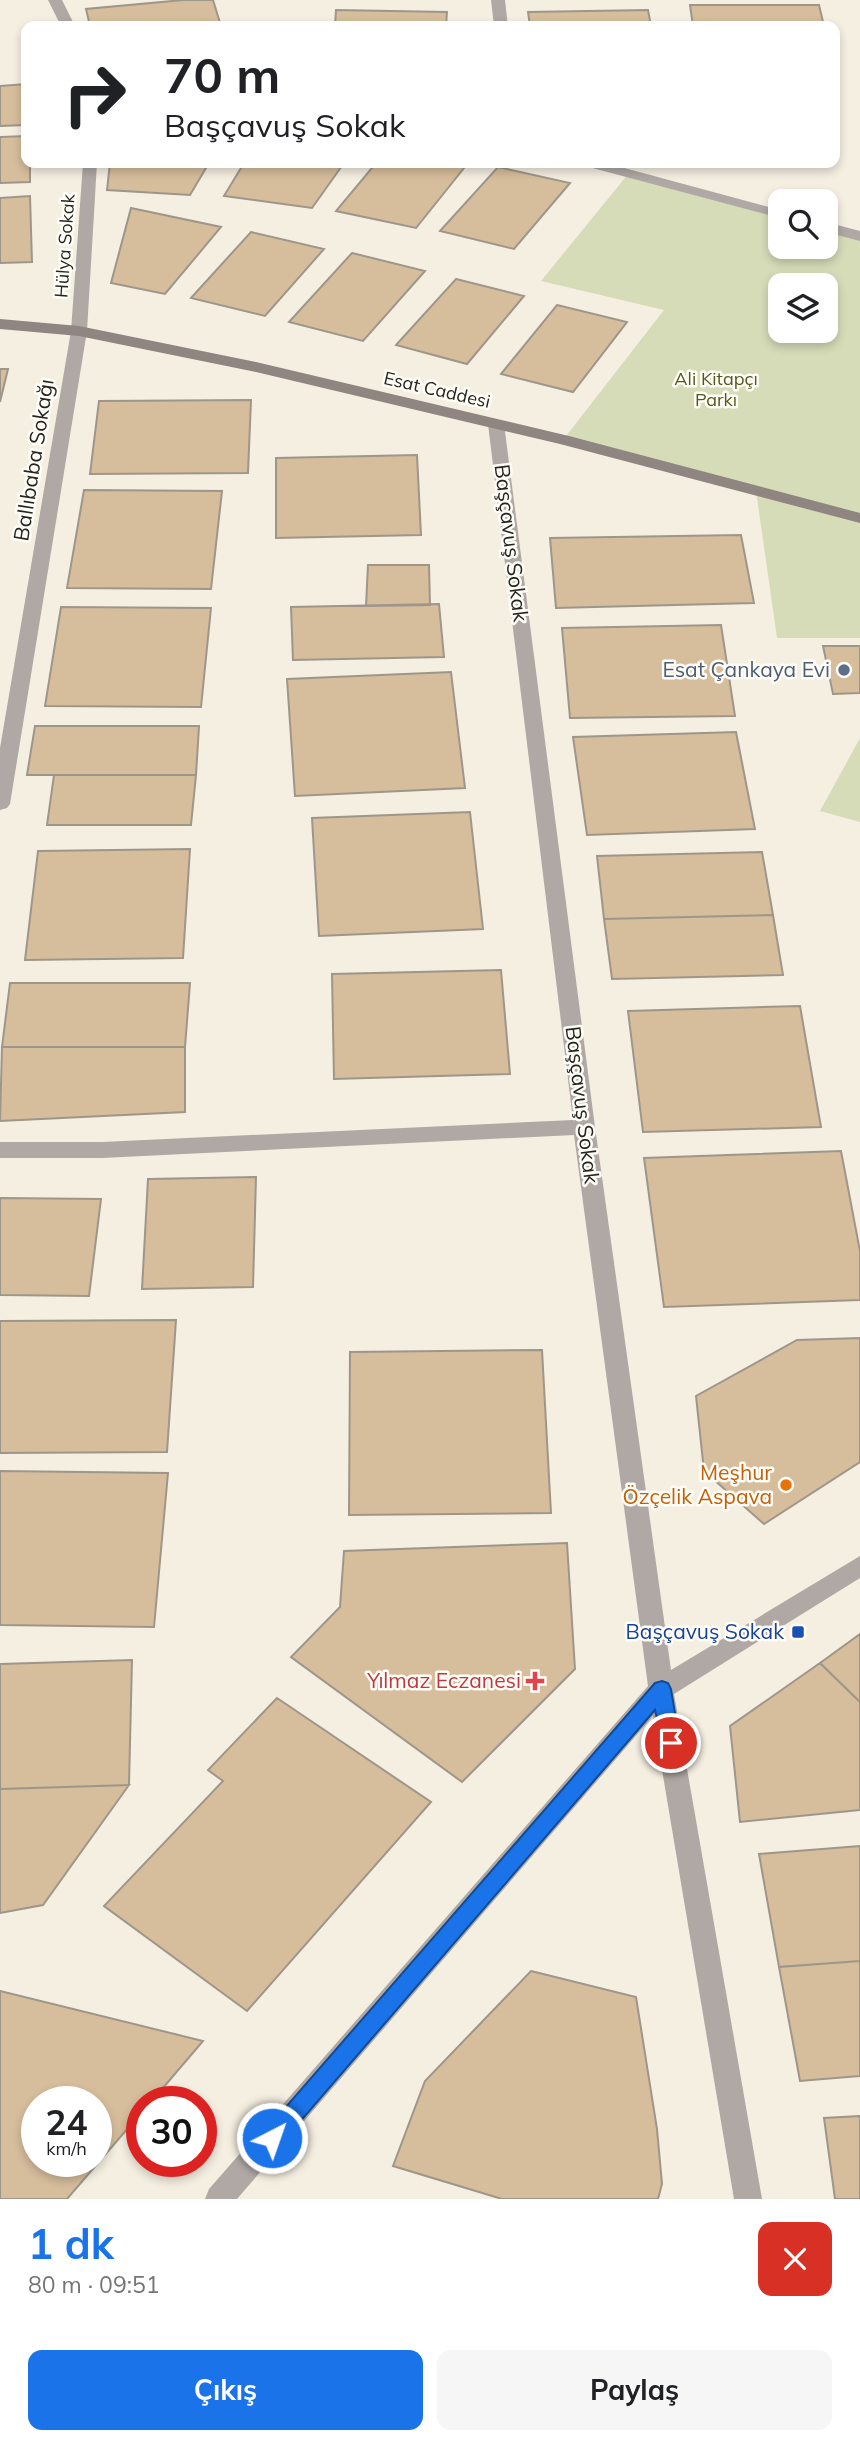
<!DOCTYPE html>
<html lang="tr">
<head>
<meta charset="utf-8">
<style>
	:root { --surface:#fff; --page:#f6f6f6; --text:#202124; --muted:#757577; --accent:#1a73e8 }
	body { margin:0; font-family:Mulish,sans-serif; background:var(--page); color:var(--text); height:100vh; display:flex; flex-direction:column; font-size:26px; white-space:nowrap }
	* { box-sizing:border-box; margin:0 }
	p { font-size:23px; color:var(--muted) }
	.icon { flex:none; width:38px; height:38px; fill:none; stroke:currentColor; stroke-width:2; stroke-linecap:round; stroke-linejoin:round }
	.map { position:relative; height:2199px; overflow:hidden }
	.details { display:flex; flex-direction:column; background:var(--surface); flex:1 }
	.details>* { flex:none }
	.guide { position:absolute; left:21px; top:21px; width:819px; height:147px; border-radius:14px; box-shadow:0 4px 10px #0003; background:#fff; color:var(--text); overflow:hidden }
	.tools { position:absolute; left:768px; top:189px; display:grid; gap:14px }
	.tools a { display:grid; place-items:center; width:70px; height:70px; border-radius:14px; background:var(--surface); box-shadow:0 4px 10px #0003; font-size:35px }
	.speed { position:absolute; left:21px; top:2086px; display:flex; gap:14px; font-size:35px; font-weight:700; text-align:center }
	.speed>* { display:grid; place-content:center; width:91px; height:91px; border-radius:50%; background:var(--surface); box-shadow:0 4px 10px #0003; line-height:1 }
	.speed small { font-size:18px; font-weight:400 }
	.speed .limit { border:10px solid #d22; background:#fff; color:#111 }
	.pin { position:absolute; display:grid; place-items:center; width:60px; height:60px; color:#fff; margin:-30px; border:4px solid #fff; border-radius:50%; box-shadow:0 2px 7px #0007 }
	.me { position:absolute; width:77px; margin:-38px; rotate:41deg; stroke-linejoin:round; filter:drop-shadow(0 0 5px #0008) }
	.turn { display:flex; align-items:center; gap:24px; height:147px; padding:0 28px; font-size:32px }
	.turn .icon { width:91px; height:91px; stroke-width:2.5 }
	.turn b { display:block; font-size:49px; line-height:60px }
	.round { display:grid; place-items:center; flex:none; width:74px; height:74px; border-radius:14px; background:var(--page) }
	.overview { display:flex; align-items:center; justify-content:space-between; height:119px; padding:0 28px }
	h1 { font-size:42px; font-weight:700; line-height:52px; color:var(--accent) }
	.button { display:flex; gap:14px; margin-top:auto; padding:14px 28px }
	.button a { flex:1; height:80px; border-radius:14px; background:var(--accent); color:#fff; font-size:28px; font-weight:700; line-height:80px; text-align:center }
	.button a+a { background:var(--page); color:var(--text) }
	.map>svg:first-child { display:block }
</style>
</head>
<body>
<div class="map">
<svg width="860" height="2199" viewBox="0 0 860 2199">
	<rect width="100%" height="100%" fill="#f5efe1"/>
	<!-- green -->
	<path fill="#d6dbb8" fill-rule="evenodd" d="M629,173L780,214V247H826V226L860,236V638H777L756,491L563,440L664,310L541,281ZM780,285H826V331H780Z
		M860,738V822L820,811Z"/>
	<!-- building -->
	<path fill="#d6bd9c" stroke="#9e968a" stroke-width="2" fill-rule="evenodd" d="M183,0H213L221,26H90L86,9Z
		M690,5H819L824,26H693Z
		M336,10L447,12L446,26H335Z
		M648,10L651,26H530L528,12Z
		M26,84V125L0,126V86Z
		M26,136V163H30V182L0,183V137Z
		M110,163H209L190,195L107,190Z
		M244,163H344L312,208L224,196Z
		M376,163H468L416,228L336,211Z
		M498,167L570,183L514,249L440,231Z
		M30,196L32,262L0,263V198Z
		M131,208L221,227L165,294L111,283Z
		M251,232L324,249L265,316L191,298Z
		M352,253L425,271L363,341L289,322Z
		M456,279L524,296L467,364L396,345Z
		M557,305L627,322L573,392L501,374Z
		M0,369H8L0,402Z
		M251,400L248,473L90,474L99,401Z
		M417,455L421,535L276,538V458Z
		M84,490L222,491L211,589L67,588Z
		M741,535L754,603L556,608L550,538Z
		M368,565H429L430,605L366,606Z
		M439,604L444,657L293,660L291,607Z
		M61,607L211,608L201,707L45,706Z
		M721,625L735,716L570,718L562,628Z
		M823,646H860V693L833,694Z
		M451,672L465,788L295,796L287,679Z
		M35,726H199L196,775H27Z
		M736,732L755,829L587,835L573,737Z
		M54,775H196L191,825H47Z
		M470,812L483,929L319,936L312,818Z
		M190,849L183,958L25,960L38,851Z
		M762,852L773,915L604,919L597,856Z
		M773,915L783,975L612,979L604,919Z
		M501,970L510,1074L334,1079L332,974Z
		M10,983H190L185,1047H2Z
		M800,1006L821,1127L643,1132L628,1011Z
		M2,1047H185V1112L0,1121Z
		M841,1151L860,1251V1300L664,1307L644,1158Z
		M256,1177L253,1287L142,1289L148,1179Z
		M0,1198L101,1199L89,1296L0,1295Z
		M176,1320L167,1452L0,1453V1321Z
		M860,1338V1462L764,1524L704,1471L696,1396L797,1340Z
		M542,1350L551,1513L349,1515L350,1352Z
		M0,1471L168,1473L154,1627L0,1625Z
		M567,1543L575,1669L462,1782L291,1657L340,1607L344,1551Z
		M860,1634V1702L820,1663Z
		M132,1660L129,1785L0,1789V1664Z
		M820,1663L860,1702V1810L740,1822L730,1726Z
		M277,1698L431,1802L247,2011L104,1906L223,1781L208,1770Z
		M129,1785L43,1905L0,1913V1789Z
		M860,1846V1961L779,1967L759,1854Z
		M860,1961V2076L800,2081L779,1967Z
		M531,1971L636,1997L657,2129L662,2184L658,2199H502L393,2166L425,2081Z
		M0,1991L203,2041L151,2102H142V2112L67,2199H0ZM37,2102H96V2161H37Z
		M860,2116V2199H835L824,2118Z"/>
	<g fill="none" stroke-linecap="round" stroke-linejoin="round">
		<!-- minor -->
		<path fill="#afa8a5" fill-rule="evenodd" d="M48,0H62L75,26H61Z
			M491,0H505L508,26H494Z
			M83,163H97L87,331L10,804L7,808L0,810V748L71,331Z
			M583,163H606L780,210V218L585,166Z
			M826,222L860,231V241L826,232Z
			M496,419L504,424L595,1127L671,1670L860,1556V1578L674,1694L762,2199H734L653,1716L237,2199H205L209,2189L648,1686L574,1135L102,1158H0V1142H102L573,1120L488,424Z"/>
		<!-- secondary -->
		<path fill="#8f8581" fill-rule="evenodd" d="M0,319L79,326L256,362L569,436L860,513V523L560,444L256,372L79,336L0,329Z"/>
	</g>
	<!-- route -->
	<path fill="#1a73e8" stroke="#114b97" stroke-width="2" d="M662,1681L668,1683L671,1689L680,1743L677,1749L671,1751L664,1749L655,1710L280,2145L272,2148L265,2145L262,2138L265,2131L655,1683Z"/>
	<!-- markers -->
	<circle fill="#5c6f8a" stroke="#fffdf7" stroke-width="2.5" cx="844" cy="670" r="7"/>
	<circle fill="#e8710a" stroke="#fffdf7" stroke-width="2.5" cx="786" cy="1485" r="7"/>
	<rect fill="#1a4fb4" stroke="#fffdf7" stroke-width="2.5" x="791" y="1625" width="14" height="14" rx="3.5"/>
	<path fill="#e0444e" stroke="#fffdf7" stroke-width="2.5" d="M531.5 1670.5h7v7h7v7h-7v7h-7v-7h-7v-7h7z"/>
	<g text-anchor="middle" stroke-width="5" stroke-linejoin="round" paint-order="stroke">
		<!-- far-street labels -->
		<g font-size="18" fill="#26241f" stroke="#fffdf7">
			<text transform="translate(65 246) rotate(-86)" y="6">Hülya Sokak</text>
			<text transform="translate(437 390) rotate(13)" y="6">Esat Caddesi</text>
		</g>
		<!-- far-park labels -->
		<g font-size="18" fill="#555a1c" stroke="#fffdf7">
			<text x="716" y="385">Ali Kitapçı<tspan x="716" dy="21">Parkı</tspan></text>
		</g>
		<!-- street labels -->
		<g font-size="21" fill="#26241f" stroke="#fffdf7">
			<text transform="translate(34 460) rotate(-81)" y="7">Ballıbaba Sokağı</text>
			<text transform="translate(511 543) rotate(83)" y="7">Başçavuş Sokak</text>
			<text transform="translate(582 1105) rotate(83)" y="7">Başçavuş Sokak</text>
		</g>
		<!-- service labels -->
		<g font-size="21" fill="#4e5e75" stroke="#fffdf7" text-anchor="end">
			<text x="830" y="677">Esat Çankaya Evi</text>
		</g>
		<!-- food labels -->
		<g font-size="21" fill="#c56008" stroke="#fffdf7" text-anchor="end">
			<text x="772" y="1480">Meşhur<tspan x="772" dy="24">Özçelik Aspava</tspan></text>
		</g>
		<!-- transit labels -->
		<g font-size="21" fill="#164399" stroke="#fffdf7" text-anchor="end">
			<text x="784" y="1639">Başçavuş Sokak</text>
		</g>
		<!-- health labels -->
		<g font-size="21" fill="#be3a42" stroke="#fffdf7" text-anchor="end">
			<text x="521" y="1688">Yılmaz Eczanesi</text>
		</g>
	</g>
</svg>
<div class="tools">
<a><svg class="icon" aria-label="search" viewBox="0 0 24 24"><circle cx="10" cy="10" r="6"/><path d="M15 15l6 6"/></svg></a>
<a><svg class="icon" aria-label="layers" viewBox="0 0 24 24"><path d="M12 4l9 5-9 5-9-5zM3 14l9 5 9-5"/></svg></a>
</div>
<div class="speed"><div>24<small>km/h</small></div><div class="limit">30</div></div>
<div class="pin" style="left:671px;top:1743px;background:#d93025"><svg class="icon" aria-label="arrive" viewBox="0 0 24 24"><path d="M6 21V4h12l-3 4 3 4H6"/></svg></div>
<svg class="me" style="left:272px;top:2138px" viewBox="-20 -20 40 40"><circle r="17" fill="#1a73e8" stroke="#fff" stroke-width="3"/><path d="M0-11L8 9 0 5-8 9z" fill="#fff"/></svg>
<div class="guide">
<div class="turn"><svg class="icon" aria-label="right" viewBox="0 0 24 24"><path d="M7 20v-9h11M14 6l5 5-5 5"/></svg><div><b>70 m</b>Başçavuş Sokak</div></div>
</div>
</div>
<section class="details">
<div class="overview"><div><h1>1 dk</h1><p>80 m · 09:51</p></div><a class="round" style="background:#d93025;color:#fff"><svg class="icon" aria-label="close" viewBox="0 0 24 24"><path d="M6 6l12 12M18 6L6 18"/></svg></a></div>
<div class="button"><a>Çıkış</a><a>Paylaş</a></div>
</section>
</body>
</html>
